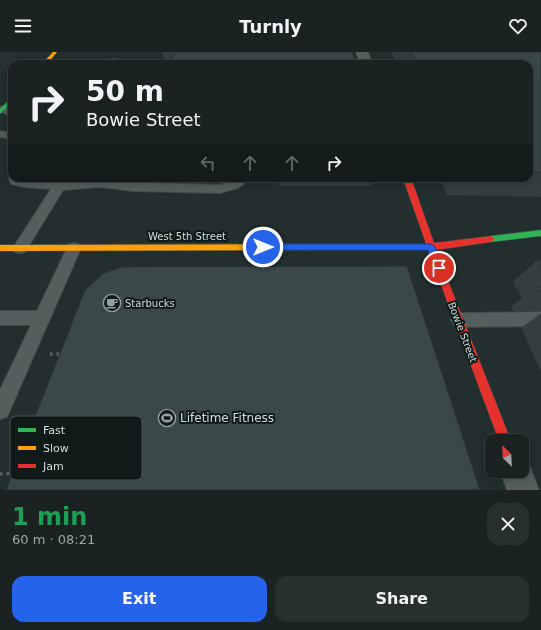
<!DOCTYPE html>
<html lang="en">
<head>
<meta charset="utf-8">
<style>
	:root { --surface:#1a2322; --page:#272f2f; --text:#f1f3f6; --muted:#9fa4a5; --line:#384040; --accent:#2563eb }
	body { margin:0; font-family:"DejaVu Sans",sans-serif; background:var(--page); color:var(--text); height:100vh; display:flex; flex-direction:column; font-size:15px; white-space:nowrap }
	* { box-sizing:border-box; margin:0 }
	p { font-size:13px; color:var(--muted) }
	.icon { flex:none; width:22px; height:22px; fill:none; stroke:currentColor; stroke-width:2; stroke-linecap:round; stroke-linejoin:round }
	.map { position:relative; height:438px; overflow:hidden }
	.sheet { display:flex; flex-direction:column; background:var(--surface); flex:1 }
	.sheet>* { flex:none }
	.hud { position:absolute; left:8px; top:8px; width:525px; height:122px; border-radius:12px; box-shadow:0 2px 10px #0003,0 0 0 1px var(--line); background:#1a2322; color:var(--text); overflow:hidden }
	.needle { width:26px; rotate:336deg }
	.buttons { position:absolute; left:485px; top:382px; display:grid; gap:8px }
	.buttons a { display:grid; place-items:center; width:44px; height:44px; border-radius:8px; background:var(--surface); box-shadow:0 2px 10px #0003,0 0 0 1px var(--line); font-size:20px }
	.pin { position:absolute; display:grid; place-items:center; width:34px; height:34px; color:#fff; margin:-17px; border:2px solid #fff; border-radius:50%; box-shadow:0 1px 4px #0007 }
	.me { position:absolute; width:44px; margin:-22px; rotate:90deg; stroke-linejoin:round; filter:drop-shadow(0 0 3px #0008) }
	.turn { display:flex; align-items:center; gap:14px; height:84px; padding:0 12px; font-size:18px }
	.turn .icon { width:52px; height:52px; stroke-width:2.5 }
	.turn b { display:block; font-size:28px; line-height:34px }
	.lanes { display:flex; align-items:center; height:38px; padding:0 12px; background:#0003; justify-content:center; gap:20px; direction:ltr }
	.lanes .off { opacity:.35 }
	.round { display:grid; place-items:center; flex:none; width:42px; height:42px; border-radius:12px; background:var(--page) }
	.overview { display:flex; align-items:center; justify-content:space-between; height:68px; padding:0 12px }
	h1 { font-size:24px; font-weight:700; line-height:30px; color:#1e9e55 }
	.button { display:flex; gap:8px; margin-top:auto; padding:8px 12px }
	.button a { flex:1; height:46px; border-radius:12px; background:var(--accent); color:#fff; font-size:16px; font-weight:700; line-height:46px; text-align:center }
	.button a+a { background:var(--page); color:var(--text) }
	header { display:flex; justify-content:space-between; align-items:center; height:52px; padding:0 12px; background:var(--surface); font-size:18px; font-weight:700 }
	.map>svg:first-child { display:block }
</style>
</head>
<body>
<header><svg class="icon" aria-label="menu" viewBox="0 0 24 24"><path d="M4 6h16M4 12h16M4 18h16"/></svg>Turnly<svg class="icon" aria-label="heart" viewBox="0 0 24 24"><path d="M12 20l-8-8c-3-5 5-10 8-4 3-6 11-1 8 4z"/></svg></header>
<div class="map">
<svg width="541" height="438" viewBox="0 0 541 438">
	<rect width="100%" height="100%" fill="#222f2e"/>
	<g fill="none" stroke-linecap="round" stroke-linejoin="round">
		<defs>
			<path id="lane" d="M115,7L128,12H99L100,10Z
				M3,54L12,58V65L0,59V55Z
				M0,79L12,81V87L0,85Z
				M12,123V126L56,130L59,126H67L69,128L67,130L114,126L117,130L220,133C230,130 239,124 250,127L238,136L220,141L132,139L101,135L63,138L25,200L20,201L15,200L13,196L51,137L24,135L11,132L9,126Z
				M74,191L79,192L81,196L7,365L0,367V338L31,273H0V259H37L67,196L69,192Z
				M541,260V274L459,275L454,273L451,268L454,263L459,261Z"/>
			<path id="street" d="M356,0H368L372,12H360Z
				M522,406L527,408L539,438H507L500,419H522Z"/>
			<path id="fast" d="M12,45V50L0,62V57Z
				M541,178V184L491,190L487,187L491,184Z"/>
			<path id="slow" d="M53,0H57L47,12H42Z
				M328,192L332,195L328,198L0,199V193Z"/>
			<path id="jam" d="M403,126H411L434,191L491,184L495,187L491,190L436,198L511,389H499L428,198H328L324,195L328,192H426Z"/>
		</defs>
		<!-- lane casing -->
		<use href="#lane" stroke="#3f4a4a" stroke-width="2"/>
		<!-- street casing -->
		<use href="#street" stroke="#3f4a4a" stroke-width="2"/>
		<!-- fast casing -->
		<use href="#fast" stroke="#3f4a4a" stroke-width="1"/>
		<!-- slow casing -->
		<use href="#slow" stroke="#3f4a4a" stroke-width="1"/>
		<!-- jam casing -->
		<use href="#jam" stroke="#3f4a4a" stroke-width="1"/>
		<!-- path-far1 -->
		<path stroke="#5b6564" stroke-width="1.5" stroke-dasharray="1 1.5" stroke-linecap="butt" d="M140,11L146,7"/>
		<!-- path -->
		<path stroke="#5b6564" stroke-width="3.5" stroke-dasharray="2.5 4" stroke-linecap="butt" d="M50,302H61
			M0,422L15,421"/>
		<!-- lane -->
		<use href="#lane" fill="#535e5d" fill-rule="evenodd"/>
		<!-- street -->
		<use href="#street" fill="#535e5d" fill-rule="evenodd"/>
		<!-- fast -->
		<use href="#fast" fill="#30b455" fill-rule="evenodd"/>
		<!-- slow -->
		<use href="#slow" fill="#ff9f0a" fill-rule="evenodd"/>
		<!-- jam -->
		<use href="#jam" fill="#e5322d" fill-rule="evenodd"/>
	</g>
	<!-- wall -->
	<path fill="#323e3f" d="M162,0H352L356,12H165Z
		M391,0H541V145L447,143L440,126H529V12H397Z
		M221,126H234L221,127Z
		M251,126H373L371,134H279V128L251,127Z
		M537,208H541V259H513L511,255L522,246L513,230Z
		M541,261V320L521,276Z"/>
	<!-- shaded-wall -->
	<path fill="#293233" d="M0,0H23L0,21Z"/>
	<!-- building -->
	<path fill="#3a4849" stroke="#293233" d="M175,0H352L356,12H169Z
		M410,0H541V120H529V12H418Z
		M537,208H541V215Z
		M407,214L480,438H6L85,238L104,221L122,215Z
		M536,235H541V239H538Z"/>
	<!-- route -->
	<path fill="#2563eb" stroke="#184099" d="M263,192H431L435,195L443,216L439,219L436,218L428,198H263L258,195Z"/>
	<!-- icons -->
	<defs>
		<symbol id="cafe-ring" viewBox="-11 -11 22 22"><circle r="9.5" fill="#0f1a19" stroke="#94a1a0" stroke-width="1.5"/><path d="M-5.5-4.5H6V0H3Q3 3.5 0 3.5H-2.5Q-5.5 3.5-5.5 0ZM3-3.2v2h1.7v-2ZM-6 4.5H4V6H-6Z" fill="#94a1a0"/></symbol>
		<symbol id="stadium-ring" viewBox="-11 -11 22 22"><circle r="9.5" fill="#0f1a19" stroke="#94a1a0" stroke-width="1.5"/><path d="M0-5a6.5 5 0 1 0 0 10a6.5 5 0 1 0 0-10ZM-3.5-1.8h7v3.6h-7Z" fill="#94a1a0"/></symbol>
	</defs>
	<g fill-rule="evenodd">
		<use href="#cafe-ring" x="102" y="241" width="20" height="20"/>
		<use href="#stadium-ring" x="157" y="356" width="20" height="20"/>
	</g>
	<g text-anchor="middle" stroke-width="4" stroke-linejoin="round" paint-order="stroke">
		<!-- street labels -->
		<g font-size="10" fill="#d1dfde" stroke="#0f1a19">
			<text x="187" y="188">West 5th Street</text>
			<text transform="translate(463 280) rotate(69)" y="4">Bowie Street</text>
		</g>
		<!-- poi labels -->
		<g font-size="10" fill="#d1dfde" stroke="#0f1a19" text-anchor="start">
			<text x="125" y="255">Starbucks</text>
		</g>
		<!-- near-poi labels -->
		<g font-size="12" fill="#d1dfde" stroke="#0f1a19" text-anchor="start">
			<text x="180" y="370">Lifetime Fitness</text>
		</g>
	</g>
	<!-- legend -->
	<rect x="10" y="364" width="132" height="64" rx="6" fill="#0f1a19" stroke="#495554" stroke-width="1"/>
	<rect x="18" y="376" width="18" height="4" fill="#30b455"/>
	<rect x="18" y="394" width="18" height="4" fill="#ff9f0a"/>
	<rect x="18" y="412" width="18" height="4" fill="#e5322d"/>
	<g font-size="11" fill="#d1dfde">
		<text x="43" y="382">Fast</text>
		<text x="43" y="400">Slow</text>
		<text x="43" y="418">Jam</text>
	</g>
</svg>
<div class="buttons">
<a><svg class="needle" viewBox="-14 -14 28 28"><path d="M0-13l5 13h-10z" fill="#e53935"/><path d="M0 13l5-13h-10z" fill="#9fa4a5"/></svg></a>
</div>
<div class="pin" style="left:439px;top:216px;background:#d93025"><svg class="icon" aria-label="arrive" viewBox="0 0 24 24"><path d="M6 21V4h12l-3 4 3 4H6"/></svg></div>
<svg class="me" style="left:263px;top:195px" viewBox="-20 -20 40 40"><circle r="17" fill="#2563eb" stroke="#fff" stroke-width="3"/><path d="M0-11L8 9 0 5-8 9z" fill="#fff"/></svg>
<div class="hud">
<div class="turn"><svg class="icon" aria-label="right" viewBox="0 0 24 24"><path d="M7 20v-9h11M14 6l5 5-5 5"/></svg><div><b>50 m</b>Bowie Street</div></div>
<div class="lanes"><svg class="icon off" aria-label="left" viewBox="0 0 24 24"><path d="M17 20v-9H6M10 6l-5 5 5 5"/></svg><svg class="icon off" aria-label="ahead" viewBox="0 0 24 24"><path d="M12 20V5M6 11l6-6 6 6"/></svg><svg class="icon off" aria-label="ahead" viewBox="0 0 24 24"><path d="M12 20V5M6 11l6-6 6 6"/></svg><svg class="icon" aria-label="right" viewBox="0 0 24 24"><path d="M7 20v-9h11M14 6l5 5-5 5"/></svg></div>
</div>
</div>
<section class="sheet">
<div class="overview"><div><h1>1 min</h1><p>60 m · 08:21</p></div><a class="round"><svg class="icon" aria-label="close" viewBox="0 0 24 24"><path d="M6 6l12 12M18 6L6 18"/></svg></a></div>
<div class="button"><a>Exit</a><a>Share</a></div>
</section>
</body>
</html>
